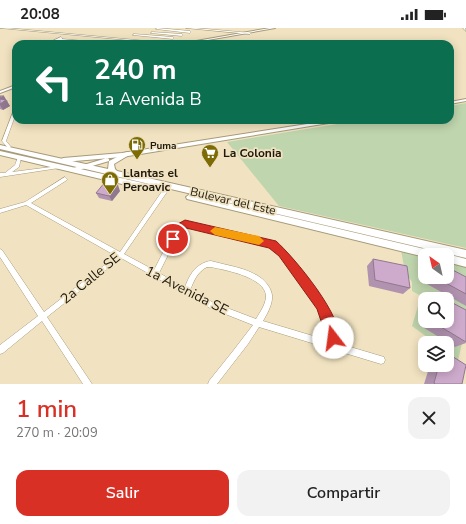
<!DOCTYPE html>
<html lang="es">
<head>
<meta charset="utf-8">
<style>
	:root { --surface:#fff; --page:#f2f2f2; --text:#222; --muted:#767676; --accent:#d93025 }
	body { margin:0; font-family:"Nunito Sans",sans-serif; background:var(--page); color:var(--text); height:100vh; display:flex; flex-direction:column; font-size:15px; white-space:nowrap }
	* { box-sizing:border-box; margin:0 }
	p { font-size:13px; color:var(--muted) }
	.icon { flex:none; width:22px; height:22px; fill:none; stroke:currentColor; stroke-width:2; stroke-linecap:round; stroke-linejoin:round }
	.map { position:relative; height:356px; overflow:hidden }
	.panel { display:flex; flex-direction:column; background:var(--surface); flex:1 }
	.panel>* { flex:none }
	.banner { position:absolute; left:12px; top:12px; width:442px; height:84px; border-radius:12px; box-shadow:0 2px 10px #0003; background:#0b6e4f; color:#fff; overflow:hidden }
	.needle { width:26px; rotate:326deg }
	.buttons { position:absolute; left:418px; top:220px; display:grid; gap:8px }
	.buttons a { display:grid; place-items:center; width:36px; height:36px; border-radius:8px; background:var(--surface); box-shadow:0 2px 10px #0003; font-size:20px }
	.pin { position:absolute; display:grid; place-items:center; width:34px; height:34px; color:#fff; margin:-17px; border:2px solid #fff; border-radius:50%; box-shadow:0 1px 4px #0007 }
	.me { position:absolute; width:44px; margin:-22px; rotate:345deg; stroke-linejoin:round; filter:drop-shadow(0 0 3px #0008) }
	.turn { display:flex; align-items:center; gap:14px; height:84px; padding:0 16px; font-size:18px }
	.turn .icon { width:52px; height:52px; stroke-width:2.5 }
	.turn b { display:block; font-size:28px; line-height:34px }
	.round { display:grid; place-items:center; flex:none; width:42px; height:42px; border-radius:12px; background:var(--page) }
	.head { display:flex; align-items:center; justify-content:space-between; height:68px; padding:0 16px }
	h1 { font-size:24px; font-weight:600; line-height:30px; color:var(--accent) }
	.action { display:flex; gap:8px; margin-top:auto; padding:8px 16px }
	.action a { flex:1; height:46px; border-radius:12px; background:var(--accent); color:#fff; font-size:16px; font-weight:600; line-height:46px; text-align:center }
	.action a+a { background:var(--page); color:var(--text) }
	.status { display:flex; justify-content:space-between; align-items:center; height:28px; padding:0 20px; background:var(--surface); direction:ltr }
	.status svg { height:11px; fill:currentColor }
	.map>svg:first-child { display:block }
</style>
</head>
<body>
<div class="status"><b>20:08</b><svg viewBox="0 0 49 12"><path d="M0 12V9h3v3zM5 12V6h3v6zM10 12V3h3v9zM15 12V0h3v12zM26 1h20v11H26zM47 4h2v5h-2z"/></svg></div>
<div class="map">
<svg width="466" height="356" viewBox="0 0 466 356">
	<rect width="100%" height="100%" fill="#f1e3c1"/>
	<!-- green -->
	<path fill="#bfd5ad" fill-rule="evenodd" d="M466,75V220L279,178L227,114L362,92H450V78Z
		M401,222L425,228V249H447V234L466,239V297L458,333L447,324V315H435L412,298L421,268L412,263V254L405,244ZM425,271H447V293H425Z"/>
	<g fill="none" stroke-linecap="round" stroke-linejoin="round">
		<defs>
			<path id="minor" d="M0,0H7L179,16H170Z
				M157,0L190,3L191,4L190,5L156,1Z
				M186,0H195L251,5L250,6Z
				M463,0H465L466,3Z
				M152,4L182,6L183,7L182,8L151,5Z
				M134,6L173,9L174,10L173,11L133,7Z
				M61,9L62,10V11L84,13L83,14L59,12L49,16H46Z
				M15,79H16V85L6,113L11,119L9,120H8L2,113Z
				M18,129H19L21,130L19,139L12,144L59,138L61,139L59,140L0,149V145H5L15,137Z
				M65,149L67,151V152L31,175L120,224L163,162H167V164L124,226L154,242L177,197L185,194L274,214C294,231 320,264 331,288C334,297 336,306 337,315L384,329L385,332L384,335L381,336L259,299L248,316L217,356H208L209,353L233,323L253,297L210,280L121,230L47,289L92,356H83L42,293L3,325L0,326V317L38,288L0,229V221L2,222L44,284L116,228L26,177L0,185V181L25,174ZM185,198L270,218L276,223L292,242L316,275L325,291L330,313L263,293C267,286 273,276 272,267C271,260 266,254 261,250C250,242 236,239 223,236C219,235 215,234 211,233C208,233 203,235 200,237C192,242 188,251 185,259L159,245L181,201ZM207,239H211C225,242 265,249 266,268C266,276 260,284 256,291L214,275L190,262C194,253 197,244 207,239Z"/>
			<path id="tertiary" d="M270,0H275L185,16H179Z
				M16,57V59L0,65V63Z
				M466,71V73L450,76V74Z
				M333,92H343L341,93L122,129L63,134L60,132L63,130L122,125Z
				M107,130L109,131V133L72,144L69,142L70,141Z"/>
			<path id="trunk" d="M0,117L108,141L109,133L127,124L129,125V127L114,136L115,141L117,143L466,222V230L0,121Z
				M0,123L143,155L147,158L143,161L0,127Z
				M190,166L433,223L436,224L438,227H425V229L187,171L186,169Z
				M447,226L466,231V239L447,234V227H444Z"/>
		</defs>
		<!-- minor casing -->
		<use href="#minor" stroke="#a79b7a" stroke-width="1"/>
		<!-- tertiary casing -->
		<use href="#tertiary" stroke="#a79b7a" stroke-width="2"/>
		<!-- trunk casing -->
		<use href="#trunk" stroke="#a79b7a" stroke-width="2"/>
		<!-- minor -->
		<use href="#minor" fill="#fff" fill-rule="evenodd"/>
		<!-- tertiary -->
		<use href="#tertiary" fill="#fff" fill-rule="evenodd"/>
		<!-- trunk -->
		<use href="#trunk" fill="#fff" fill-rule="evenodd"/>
	</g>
	<!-- wall -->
	<path fill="#b193af" d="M0,68L8,73L7,74L10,78L3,82L0,81Z
		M120,163L112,173L99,170L96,165Z
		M373,231L410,260L403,266L369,258L367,238Z
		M430,249H466V278L427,256Z
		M438,267L446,271H432Z
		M425,285V293H447L466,315L455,319L421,298Z
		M430,337H447L462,356H424Z"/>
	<!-- shaded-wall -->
	<path fill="#90788f" d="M4,68L10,78L3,82L0,77V70Z
		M118,157L120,163L112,173L109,168Z"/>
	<!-- building -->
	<path fill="#ceabcc" stroke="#90788f" d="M0,68H4L0,70Z
		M0,71L6,72L0,76Z
		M105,154L118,157L109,168L96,165Z
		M373,231L407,238L410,260L375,252Z
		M447,239L466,249V266L435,249H447Z
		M438,267L446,271H437Z
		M447,272L466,282V314L431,293H447Z
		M447,325L466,337L462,356H435L434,355L439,337H447Z"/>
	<!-- route -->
	<path fill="#d93025" stroke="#8d1f18" d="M185,192L276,213C293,228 347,292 338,314L333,316L328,314L317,281L279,228L269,220L186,200L183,202L177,214H169L168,211L176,197Z"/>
	<!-- slow -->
	<path fill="#f59e0b" d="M215,199L259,208L264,213L259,217L215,207L210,203Z"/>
	<!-- icons -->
	<defs>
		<symbol id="fuel-pin" viewBox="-11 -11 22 30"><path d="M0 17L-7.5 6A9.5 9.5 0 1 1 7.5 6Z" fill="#7d6c06" stroke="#f1e3c1"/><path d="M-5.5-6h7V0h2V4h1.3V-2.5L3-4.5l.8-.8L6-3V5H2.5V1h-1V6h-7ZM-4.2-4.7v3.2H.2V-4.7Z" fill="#fff"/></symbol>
		<symbol id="supermarket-pin" viewBox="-11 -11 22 30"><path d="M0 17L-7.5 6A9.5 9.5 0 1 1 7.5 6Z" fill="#7d6c06" stroke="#f1e3c1"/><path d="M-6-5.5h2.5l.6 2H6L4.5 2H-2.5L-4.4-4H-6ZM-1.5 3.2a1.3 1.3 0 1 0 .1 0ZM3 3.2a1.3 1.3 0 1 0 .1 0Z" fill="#fff"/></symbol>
		<symbol id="shop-pin" viewBox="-11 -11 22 30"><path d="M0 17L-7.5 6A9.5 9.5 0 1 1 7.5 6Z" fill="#7d6c06" stroke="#f1e3c1"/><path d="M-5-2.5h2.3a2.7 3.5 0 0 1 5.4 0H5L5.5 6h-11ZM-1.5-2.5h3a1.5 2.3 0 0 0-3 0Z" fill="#fff"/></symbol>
	</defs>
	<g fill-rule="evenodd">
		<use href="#fuel-pin" x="127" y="107" width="20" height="27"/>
		<use href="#supermarket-pin" x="200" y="115" width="20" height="27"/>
		<use href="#shop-pin" x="100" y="142" width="20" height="27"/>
	</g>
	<g text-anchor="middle" stroke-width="3.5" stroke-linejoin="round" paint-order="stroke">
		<!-- far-poi labels -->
		<g font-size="10" font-weight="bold" fill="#1f1a0e" stroke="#f1e3c1" text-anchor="start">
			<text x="150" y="121">Puma</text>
		</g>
		<!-- poi labels -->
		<g font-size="12" font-weight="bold" fill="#1f1a0e" stroke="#f1e3c1" text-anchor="start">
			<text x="223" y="129">La Colonia</text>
			<text x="123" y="149">Llantas el<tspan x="123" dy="14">Peroavic</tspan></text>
		</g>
		<!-- street labels -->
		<g font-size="12" fill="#1f1a0e" stroke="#f1e3c1">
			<text transform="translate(233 173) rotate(13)" y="4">Bulevar del Este</text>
		</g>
		<!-- near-street labels -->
		<g font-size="14" fill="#1f1a0e" stroke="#f1e3c1">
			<text transform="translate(90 250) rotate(-39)" y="5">2a Calle SE</text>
			<text transform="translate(187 262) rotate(27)" y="5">1a Avenida SE</text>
		</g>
	</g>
</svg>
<div class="buttons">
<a><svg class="needle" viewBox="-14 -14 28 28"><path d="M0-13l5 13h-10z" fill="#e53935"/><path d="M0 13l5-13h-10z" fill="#767676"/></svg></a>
<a><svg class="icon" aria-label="search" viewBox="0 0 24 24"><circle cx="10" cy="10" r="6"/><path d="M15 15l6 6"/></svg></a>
<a><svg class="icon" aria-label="layers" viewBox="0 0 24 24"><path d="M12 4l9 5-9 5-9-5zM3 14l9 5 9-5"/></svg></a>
</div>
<div class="pin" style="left:173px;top:211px;background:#d93025"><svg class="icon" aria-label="arrive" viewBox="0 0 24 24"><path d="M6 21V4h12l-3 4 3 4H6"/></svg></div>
<svg class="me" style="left:333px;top:310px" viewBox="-20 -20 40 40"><circle r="19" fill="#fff"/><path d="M0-13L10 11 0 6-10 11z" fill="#d93025"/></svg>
<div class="banner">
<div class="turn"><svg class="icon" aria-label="left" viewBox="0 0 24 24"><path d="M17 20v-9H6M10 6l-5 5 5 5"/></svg><div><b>240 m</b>1a Avenida B</div></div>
</div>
</div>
<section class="panel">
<div class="head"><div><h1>1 min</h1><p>270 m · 20:09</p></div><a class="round"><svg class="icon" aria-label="close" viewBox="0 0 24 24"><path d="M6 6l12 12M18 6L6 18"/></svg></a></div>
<div class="action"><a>Salir</a><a>Compartir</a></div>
</section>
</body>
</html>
